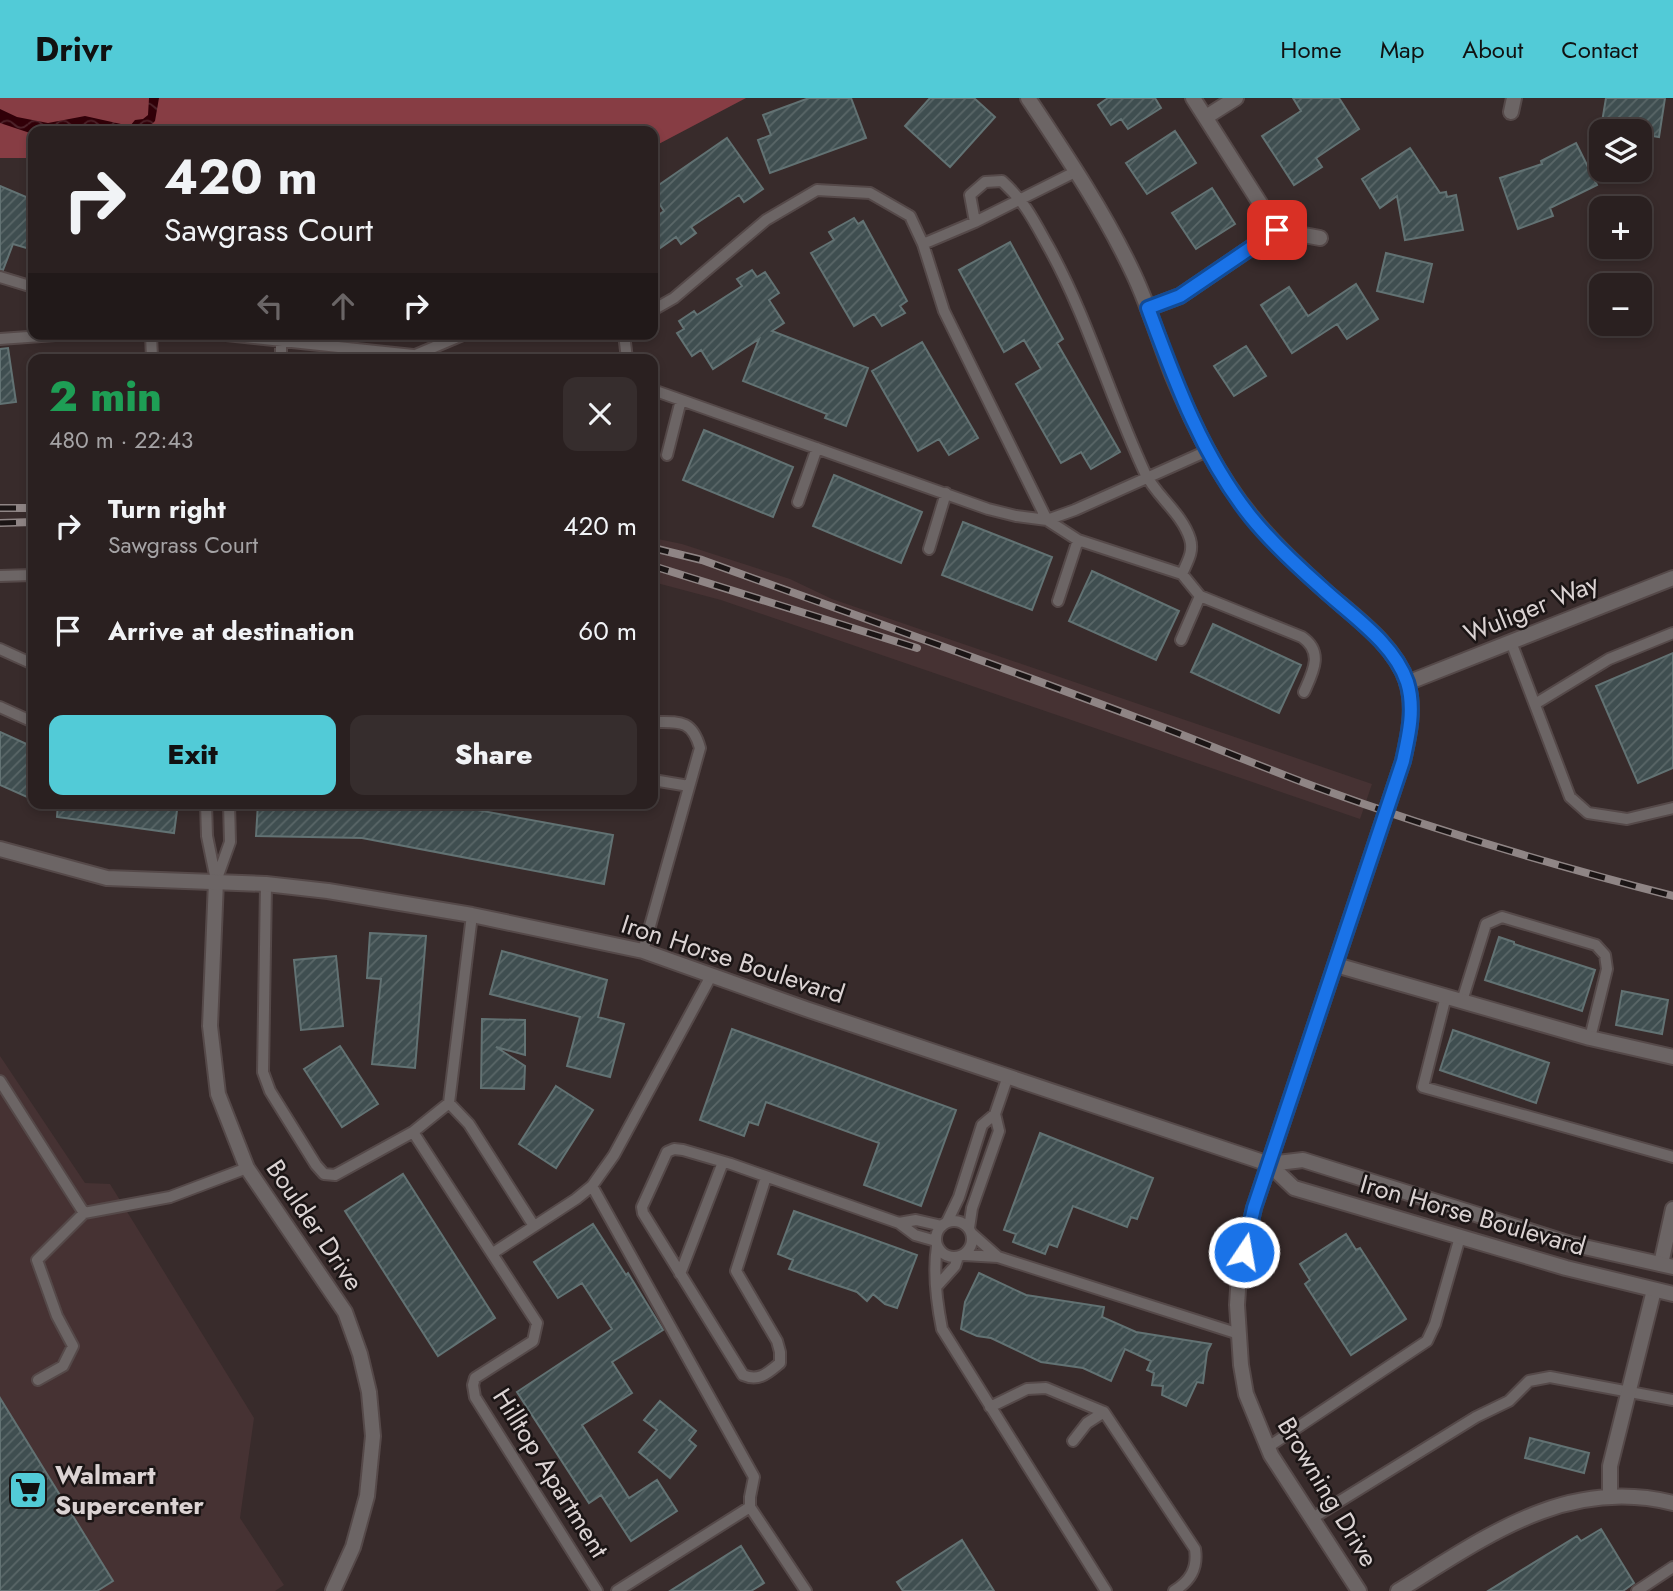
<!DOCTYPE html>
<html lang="en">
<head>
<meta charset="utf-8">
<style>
	:root { --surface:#2a2020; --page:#362d2d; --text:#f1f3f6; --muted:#a5a3a5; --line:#463e3e; --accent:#52cbd7 }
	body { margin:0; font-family:Jost,sans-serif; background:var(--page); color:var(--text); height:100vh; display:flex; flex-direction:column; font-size:26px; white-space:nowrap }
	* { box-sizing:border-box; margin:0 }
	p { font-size:23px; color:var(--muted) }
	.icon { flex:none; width:38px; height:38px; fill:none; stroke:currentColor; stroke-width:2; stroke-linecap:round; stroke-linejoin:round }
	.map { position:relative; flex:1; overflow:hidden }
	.panel { position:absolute; left:28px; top:256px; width:630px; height:455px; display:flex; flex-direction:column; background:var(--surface); border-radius:14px; box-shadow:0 4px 10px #0003,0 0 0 2px var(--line) }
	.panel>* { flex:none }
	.guide { position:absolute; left:28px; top:28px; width:630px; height:214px; border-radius:14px; box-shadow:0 4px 10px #0003,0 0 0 2px var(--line); background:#2a2020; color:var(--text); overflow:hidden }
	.tools { position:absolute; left:1589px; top:21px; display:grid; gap:14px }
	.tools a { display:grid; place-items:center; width:63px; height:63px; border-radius:14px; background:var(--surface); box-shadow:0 4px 10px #0003,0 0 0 2px var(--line); font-size:35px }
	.pin { position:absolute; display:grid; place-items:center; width:60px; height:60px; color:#fff; margin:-30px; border-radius:14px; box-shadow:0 4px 10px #0006 }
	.me { position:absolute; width:77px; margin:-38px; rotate:12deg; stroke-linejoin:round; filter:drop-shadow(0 0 5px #0008) }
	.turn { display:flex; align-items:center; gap:24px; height:147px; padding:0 21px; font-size:32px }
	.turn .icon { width:91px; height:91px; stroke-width:2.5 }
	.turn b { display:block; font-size:49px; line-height:60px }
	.lanes { display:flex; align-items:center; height:66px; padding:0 21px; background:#0003; justify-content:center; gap:35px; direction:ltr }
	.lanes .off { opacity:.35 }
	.round { display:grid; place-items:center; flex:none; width:74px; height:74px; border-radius:14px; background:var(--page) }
	.headline { display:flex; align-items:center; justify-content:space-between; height:119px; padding:0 21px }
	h1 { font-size:42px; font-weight:800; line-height:52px; color:#1e9e55 }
	.primary-button { display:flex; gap:14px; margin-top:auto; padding:14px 21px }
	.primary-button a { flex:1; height:80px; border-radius:14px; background:var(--accent); color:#111; font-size:28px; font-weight:800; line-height:80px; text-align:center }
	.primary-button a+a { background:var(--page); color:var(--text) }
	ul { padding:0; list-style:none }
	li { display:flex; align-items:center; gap:21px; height:105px; padding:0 21px }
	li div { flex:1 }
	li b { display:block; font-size:26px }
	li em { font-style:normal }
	header { display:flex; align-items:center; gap:42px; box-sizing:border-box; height:98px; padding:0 35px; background:var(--accent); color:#111 }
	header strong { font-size:33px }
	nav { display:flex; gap:38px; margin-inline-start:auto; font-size:24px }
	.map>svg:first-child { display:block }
</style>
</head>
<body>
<header>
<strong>Drivr</strong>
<nav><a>Home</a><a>Map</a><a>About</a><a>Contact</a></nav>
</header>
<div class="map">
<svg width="1673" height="1493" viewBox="0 0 1673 1493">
	<defs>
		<pattern id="water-waves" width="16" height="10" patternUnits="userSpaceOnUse" patternTransform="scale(1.75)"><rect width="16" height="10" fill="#310008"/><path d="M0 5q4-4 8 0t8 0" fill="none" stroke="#4e242b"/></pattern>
		<pattern id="building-hatch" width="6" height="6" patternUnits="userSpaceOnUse" patternTransform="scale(1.75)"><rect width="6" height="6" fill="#3f4e50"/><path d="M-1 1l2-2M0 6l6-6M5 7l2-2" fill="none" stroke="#5a6768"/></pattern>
	</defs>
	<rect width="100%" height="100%" fill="#382b2b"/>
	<!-- built -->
	<path fill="#463233" d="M653,440L682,446L790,481L832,501L1372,686L1360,721L721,502L653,484Z
		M0,958L85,1085L110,1086L254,1320L240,1420L284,1487L275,1493H0Z"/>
	<!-- green -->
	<path fill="#873d44" d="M0,0H746L653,49V33H33V60H0Z"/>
	<!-- water -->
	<path fill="url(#water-waves)" d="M149,0H159L155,23L145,33H33V36L0,25V11L17,19L48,25L85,18L130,28L135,22L143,21L148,17Z"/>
	<!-- building -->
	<path fill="url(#building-hatch)" stroke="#627273" stroke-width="2" d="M809,0H851L866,40L770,75L758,42L771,37L763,17Z
		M930,0H974L995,19L950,69L905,28Z
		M1108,0H1155L1161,10L1128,31L1121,21L1111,27L1098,7Z
		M1293,0H1339L1359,31L1316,60L1322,69L1294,87L1262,38L1301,13Z
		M1606,0H1665L1659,39L1640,36V33L1601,30Z
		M1175,33L1196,65L1147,96L1126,65Z
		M727,40L763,91L744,104L739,97L691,129L696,135L681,146L676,139L653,155V121L664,113L653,96V91Z
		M1576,45L1597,87L1550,110L1553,118L1518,131L1500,80L1542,66L1541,63Z
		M1410,50L1440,95L1446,94L1447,99L1456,97L1463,132L1405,142L1397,98L1380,110L1362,81Z
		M0,88L33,102V152L13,146L3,172L0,171Z
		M1212,90L1235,126L1196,151L1172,115Z
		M854,120L858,126L863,123L907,203L900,208L905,215L882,228L874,216L854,228L811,155L834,142L829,134Z
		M1010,144L1063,241L1057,245L1120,354L1091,371L1081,354L1061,365L1016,286L1041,271L1024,242L1004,254L959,172Z
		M1386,155L1432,166L1423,204L1377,193Z
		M752,172L757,179L765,174L779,195L769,202L784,225L772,233L868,270L846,328L825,320L827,316L743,283L759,241L713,271L701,252L692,258L677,235L684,231L679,223L694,213L697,217L742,188L737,181Z
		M1356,186L1378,221L1347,241L1337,226L1292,255L1261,207L1289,189L1308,218Z
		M922,244L978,340L949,357L939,341L918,353L872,273Z
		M1246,248L1266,278L1234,298L1214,268Z
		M8,250L16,304L0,306V251Z
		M704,332L793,369L773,419L683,382Z
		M834,377L922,414L901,465L813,428Z
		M963,424L1052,459L1032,512L942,477Z
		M1092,473L1179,513L1156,562L1069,523Z
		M1213,526L1301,567L1279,615L1191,574Z
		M1673,555V670L1638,685L1596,588Z
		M0,634L33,649V683L27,699L0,687Z
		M58,705H178L174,735L57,719Z
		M258,705H439L613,737L604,786L362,740L256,738Z
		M370,835L426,838L415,970L372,966L381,881L367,880Z
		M1499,839L1514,844V846L1595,872L1582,913L1485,882Z
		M502,853L607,882L598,919L624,926L610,979L567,968L580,919L490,896Z
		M336,858L343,928L301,932L294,862Z
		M1622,893L1668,902L1662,936L1616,927Z
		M482,921L525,922V957L496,949L525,968L524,991L481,990Z
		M732,931L956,1012L921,1108L864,1087L879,1045L766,1004L758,1027L749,1024L744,1038L700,1022Z
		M1453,932L1549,965L1536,1005L1440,972Z
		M340,948L378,1006L342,1029L304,971Z
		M556,988L593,1012L556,1070L519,1046Z
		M1040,1035L1153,1080L1137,1121L1131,1119L1127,1129L1073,1108L1057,1149L1049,1146L1045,1156L1013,1144L1016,1136L1004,1132Z
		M403,1076L495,1220L438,1258L345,1113Z
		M794,1113L917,1157L897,1210L885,1206L873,1196L867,1203L857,1194L789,1171L793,1162L778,1156Z
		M593,1126L626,1177L628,1175L663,1232L612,1264L632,1295L582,1327L629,1400L657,1382L677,1413L631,1443L601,1397L589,1405L517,1294L612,1231L582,1185L558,1200L534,1164Z
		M1346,1136L1356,1152L1360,1150L1406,1221L1351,1257L1305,1186L1310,1182L1300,1166Z
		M979,1175L1026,1197L1104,1209L1102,1219L1136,1234L1211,1246L1207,1254L1203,1285L1197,1284L1186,1308L1162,1297L1163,1288L1152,1287L1154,1275L1147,1272L1151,1263L1125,1251L1111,1283L1083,1270L1041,1264L991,1240L977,1238L961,1231L965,1204Z
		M0,1300L113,1483L97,1493H0Z
		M660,1303L696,1333L689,1342L696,1348L670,1380L639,1354L657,1332L644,1322Z
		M1530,1340L1589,1355L1584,1375L1525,1360Z
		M1601,1431L1634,1485L1623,1493H1488L1577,1438L1581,1443Z
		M962,1442L994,1493H903L897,1484Z
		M741,1448L764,1485L751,1493H670Z"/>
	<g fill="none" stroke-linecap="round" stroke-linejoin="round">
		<defs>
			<path id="service" d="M975,124L970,97L985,84L1002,83C1025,104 1033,121 1048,148C1088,220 1110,300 1145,375C1156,398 1182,415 1190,441C1194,454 1187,464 1182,476
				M923,146L975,124L1077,73
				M0,179L33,189
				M653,212L674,200L766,122L817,92L870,95L910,118L923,146L944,213L1047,422L1078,442L1182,476L1200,498L1302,539C1324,554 1313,574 1304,594
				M151,236L152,261
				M217,236L413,257L424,261
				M624,236L627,261
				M0,241L69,236
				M413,258L465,236
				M281,261V243
				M653,292L988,411L1016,418L1047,422L1075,412L1207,353
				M667,357L681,302
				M798,404L817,350
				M929,451L946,395
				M0,478L33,477
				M1058,503L1078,442
				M1181,542L1200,498
				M1511,544L1570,699L1588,715L1627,721L1673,710
				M0,551L33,566
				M1535,606L1609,561L1673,535
				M0,609L33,624
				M653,682L689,688
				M206,705L207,738L216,782
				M216,783L230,744L229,705
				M266,786L263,974L270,993L316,1067L324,1076L335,1077L413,1034L449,1005L472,817
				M643,853L700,650C692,621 679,624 653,624
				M1446,898L1423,989L1673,1059
				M1462,903L1486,826L1502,819L1596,847L1605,857L1607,871L1590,940
				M0,983L84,1115L170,1099L247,1070
				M449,1005L469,1026L534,1128
				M413,1034L537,1225L533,1243L475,1280L473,1287L475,1299L597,1493
				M766,1079L736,1173L777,1243L780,1254V1265C768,1275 759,1284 743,1277L643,1115L642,1109L667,1054L674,1051L683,1052L731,1066L899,1125L915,1137L936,1143
				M592,1088L754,1379L750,1399V1409
				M936 1141a18 18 0 1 1 36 0a18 18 0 1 1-36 0Z
				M947,1124L959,1099L982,1027L995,1016
				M899,1125L916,1122L942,1128
				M969,1130L972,1110L999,1033L995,1016L1008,978
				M971,1135L998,1159
				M937,1148C933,1174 937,1206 942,1231L1106,1493
				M493,1155L576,1101L592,1088L614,1057L711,878
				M964,1157L998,1159L1239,1236
				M680,1176L723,1064
				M938,1187L955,1168L958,1159
				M38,1282L63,1268L73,1248L57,1218L37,1162L84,1115
				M990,1309L1027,1291L1046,1290L1104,1314L1195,1451C1198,1471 1190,1483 1174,1493
				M1073,1343L1087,1325L1104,1314
				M1268,1349L1427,1243L1435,1226L1460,1139
				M1311,1421L1476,1319L1509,1303L1529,1283L1550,1279L1673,1302
				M617,1493L750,1409L806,1493
				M1637,1493L1673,1469"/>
			<path id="minor" d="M1193,0L1277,132
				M1511,14L1514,0
				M1206,19L1236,0
				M1277,132L1320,140
				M1148,210L1180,198L1277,132
				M1407,585L1673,480
				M216,783L210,928L218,996L247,1070L345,1214L360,1256L369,1294L373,1338L367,1398L353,1449L333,1493
				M1336,867L1590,940L1673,959
				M1661,1166L1673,1111
				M1610,1399V1368L1654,1192
				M1398,1493C1484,1440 1566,1378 1673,1405"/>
			<path id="tertiary" d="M1028,0C1066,57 1105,115 1134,177C1149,209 1159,243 1172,276C1193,326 1217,377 1252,419C1273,445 1298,468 1323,491C1352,517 1394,545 1407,584C1415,610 1409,637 1403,663L1254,1110L1239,1176L1237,1207L1241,1267L1246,1296L1271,1357L1359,1493
				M0,751L107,780L266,786L328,793L472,817L643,853L806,911L1269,1066L1303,1062L1571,1146L1673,1169
				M1269,1066L1294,1090L1566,1170L1673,1196"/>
		</defs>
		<!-- service casing -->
		<use href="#service" stroke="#554949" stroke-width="14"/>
		<!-- minor casing -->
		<use href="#minor" stroke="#554949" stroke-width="18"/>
		<!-- tertiary casing -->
		<use href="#tertiary" stroke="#554949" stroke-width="18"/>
		<!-- service -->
		<use href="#service" stroke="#6c6565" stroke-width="10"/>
		<!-- minor -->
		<use href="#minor" stroke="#6c6565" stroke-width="14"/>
		<!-- tertiary -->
		<use href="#tertiary" stroke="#6c6565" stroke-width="14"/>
		<defs>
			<path id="rail" d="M0,410H33
				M0,425L33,424
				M653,450L702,462C846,514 991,565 1135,619C1195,641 1254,666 1313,688C1431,731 1552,767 1673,798
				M653,468L917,550"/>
		</defs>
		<!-- rail casing -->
		<use href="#rail" stroke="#8f8585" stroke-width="8"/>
		<!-- rail -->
		<use href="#rail" stroke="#1b1515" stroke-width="5" stroke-dasharray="16" stroke-linecap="butt"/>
	</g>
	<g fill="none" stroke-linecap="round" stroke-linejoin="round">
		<defs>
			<path id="route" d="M1244,1154L1254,1110L1403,663C1409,636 1415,610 1407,584C1394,545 1351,517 1322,490C1297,468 1272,445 1251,419C1202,358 1175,283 1148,210L1180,198L1277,132"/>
		</defs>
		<!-- route casing -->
		<use href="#route" stroke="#114b97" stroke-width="18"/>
		<!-- route -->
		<use href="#route" stroke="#1a73e8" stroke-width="12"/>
	</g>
	<!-- icons -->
	<defs>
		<symbol id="supermarket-square" viewBox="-11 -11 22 22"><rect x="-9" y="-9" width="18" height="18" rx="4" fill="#52cbd7" stroke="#1b1515"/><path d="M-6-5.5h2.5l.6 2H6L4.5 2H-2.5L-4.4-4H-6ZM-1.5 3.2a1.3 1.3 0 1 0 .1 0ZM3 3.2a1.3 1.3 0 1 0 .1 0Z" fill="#111"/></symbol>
	</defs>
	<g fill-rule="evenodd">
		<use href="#supermarket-square" x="6" y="1370" width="44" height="44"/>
	</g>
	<g text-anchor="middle" stroke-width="5" stroke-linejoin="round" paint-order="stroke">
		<!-- street labels -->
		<g font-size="26" fill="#dbd3d3" stroke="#1b1515">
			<text transform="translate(1531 510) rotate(-22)" y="9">Wuliger Way</text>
			<text transform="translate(733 861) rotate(18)" y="9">Iron Horse Boulevard</text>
			<text transform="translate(1473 1117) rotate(16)" y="9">Iron Horse Boulevard</text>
			<text transform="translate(315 1127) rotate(56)" y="9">Boulder Drive</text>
			<text transform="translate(551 1375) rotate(58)" y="9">Hilltop Apartment</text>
			<text transform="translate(1328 1394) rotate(59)" y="9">Browning Drive</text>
		</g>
		<!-- poi labels -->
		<g font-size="26" font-weight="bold" fill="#dbd3d3" stroke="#1b1515" text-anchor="start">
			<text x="55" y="1386">Walmart<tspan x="55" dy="30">Supercenter</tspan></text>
		</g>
	</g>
</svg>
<div class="tools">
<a><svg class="icon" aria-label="layers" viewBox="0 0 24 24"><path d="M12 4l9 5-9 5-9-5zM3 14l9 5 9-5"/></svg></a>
<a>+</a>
<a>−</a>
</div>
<div class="pin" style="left:1277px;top:132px;background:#d93025"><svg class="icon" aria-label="arrive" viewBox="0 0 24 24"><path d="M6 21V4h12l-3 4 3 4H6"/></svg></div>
<svg class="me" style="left:1244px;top:1154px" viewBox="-20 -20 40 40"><circle r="17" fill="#1a73e8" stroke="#fff" stroke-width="3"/><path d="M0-11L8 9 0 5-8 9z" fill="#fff"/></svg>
<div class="guide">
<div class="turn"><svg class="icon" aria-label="right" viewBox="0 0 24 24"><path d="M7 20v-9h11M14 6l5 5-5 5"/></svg><div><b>420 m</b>Sawgrass Court</div></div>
<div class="lanes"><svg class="icon off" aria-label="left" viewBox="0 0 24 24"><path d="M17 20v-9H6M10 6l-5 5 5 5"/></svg><svg class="icon off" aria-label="ahead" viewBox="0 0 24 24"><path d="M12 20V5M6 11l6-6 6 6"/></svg><svg class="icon" aria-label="right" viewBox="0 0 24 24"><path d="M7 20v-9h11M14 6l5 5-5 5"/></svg></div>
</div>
<section class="panel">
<div class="headline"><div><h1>2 min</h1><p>480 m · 22:43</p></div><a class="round"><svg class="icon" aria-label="close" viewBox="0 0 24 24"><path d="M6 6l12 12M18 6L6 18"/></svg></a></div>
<ul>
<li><svg class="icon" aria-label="right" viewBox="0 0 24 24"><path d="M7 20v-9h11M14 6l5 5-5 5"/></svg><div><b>Turn right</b><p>Sawgrass Court</p></div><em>420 m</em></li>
<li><svg class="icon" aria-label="arrive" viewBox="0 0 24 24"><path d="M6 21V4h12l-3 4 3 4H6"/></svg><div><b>Arrive at destination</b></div><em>60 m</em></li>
</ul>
<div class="primary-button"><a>Exit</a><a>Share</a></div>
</section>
</div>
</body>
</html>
